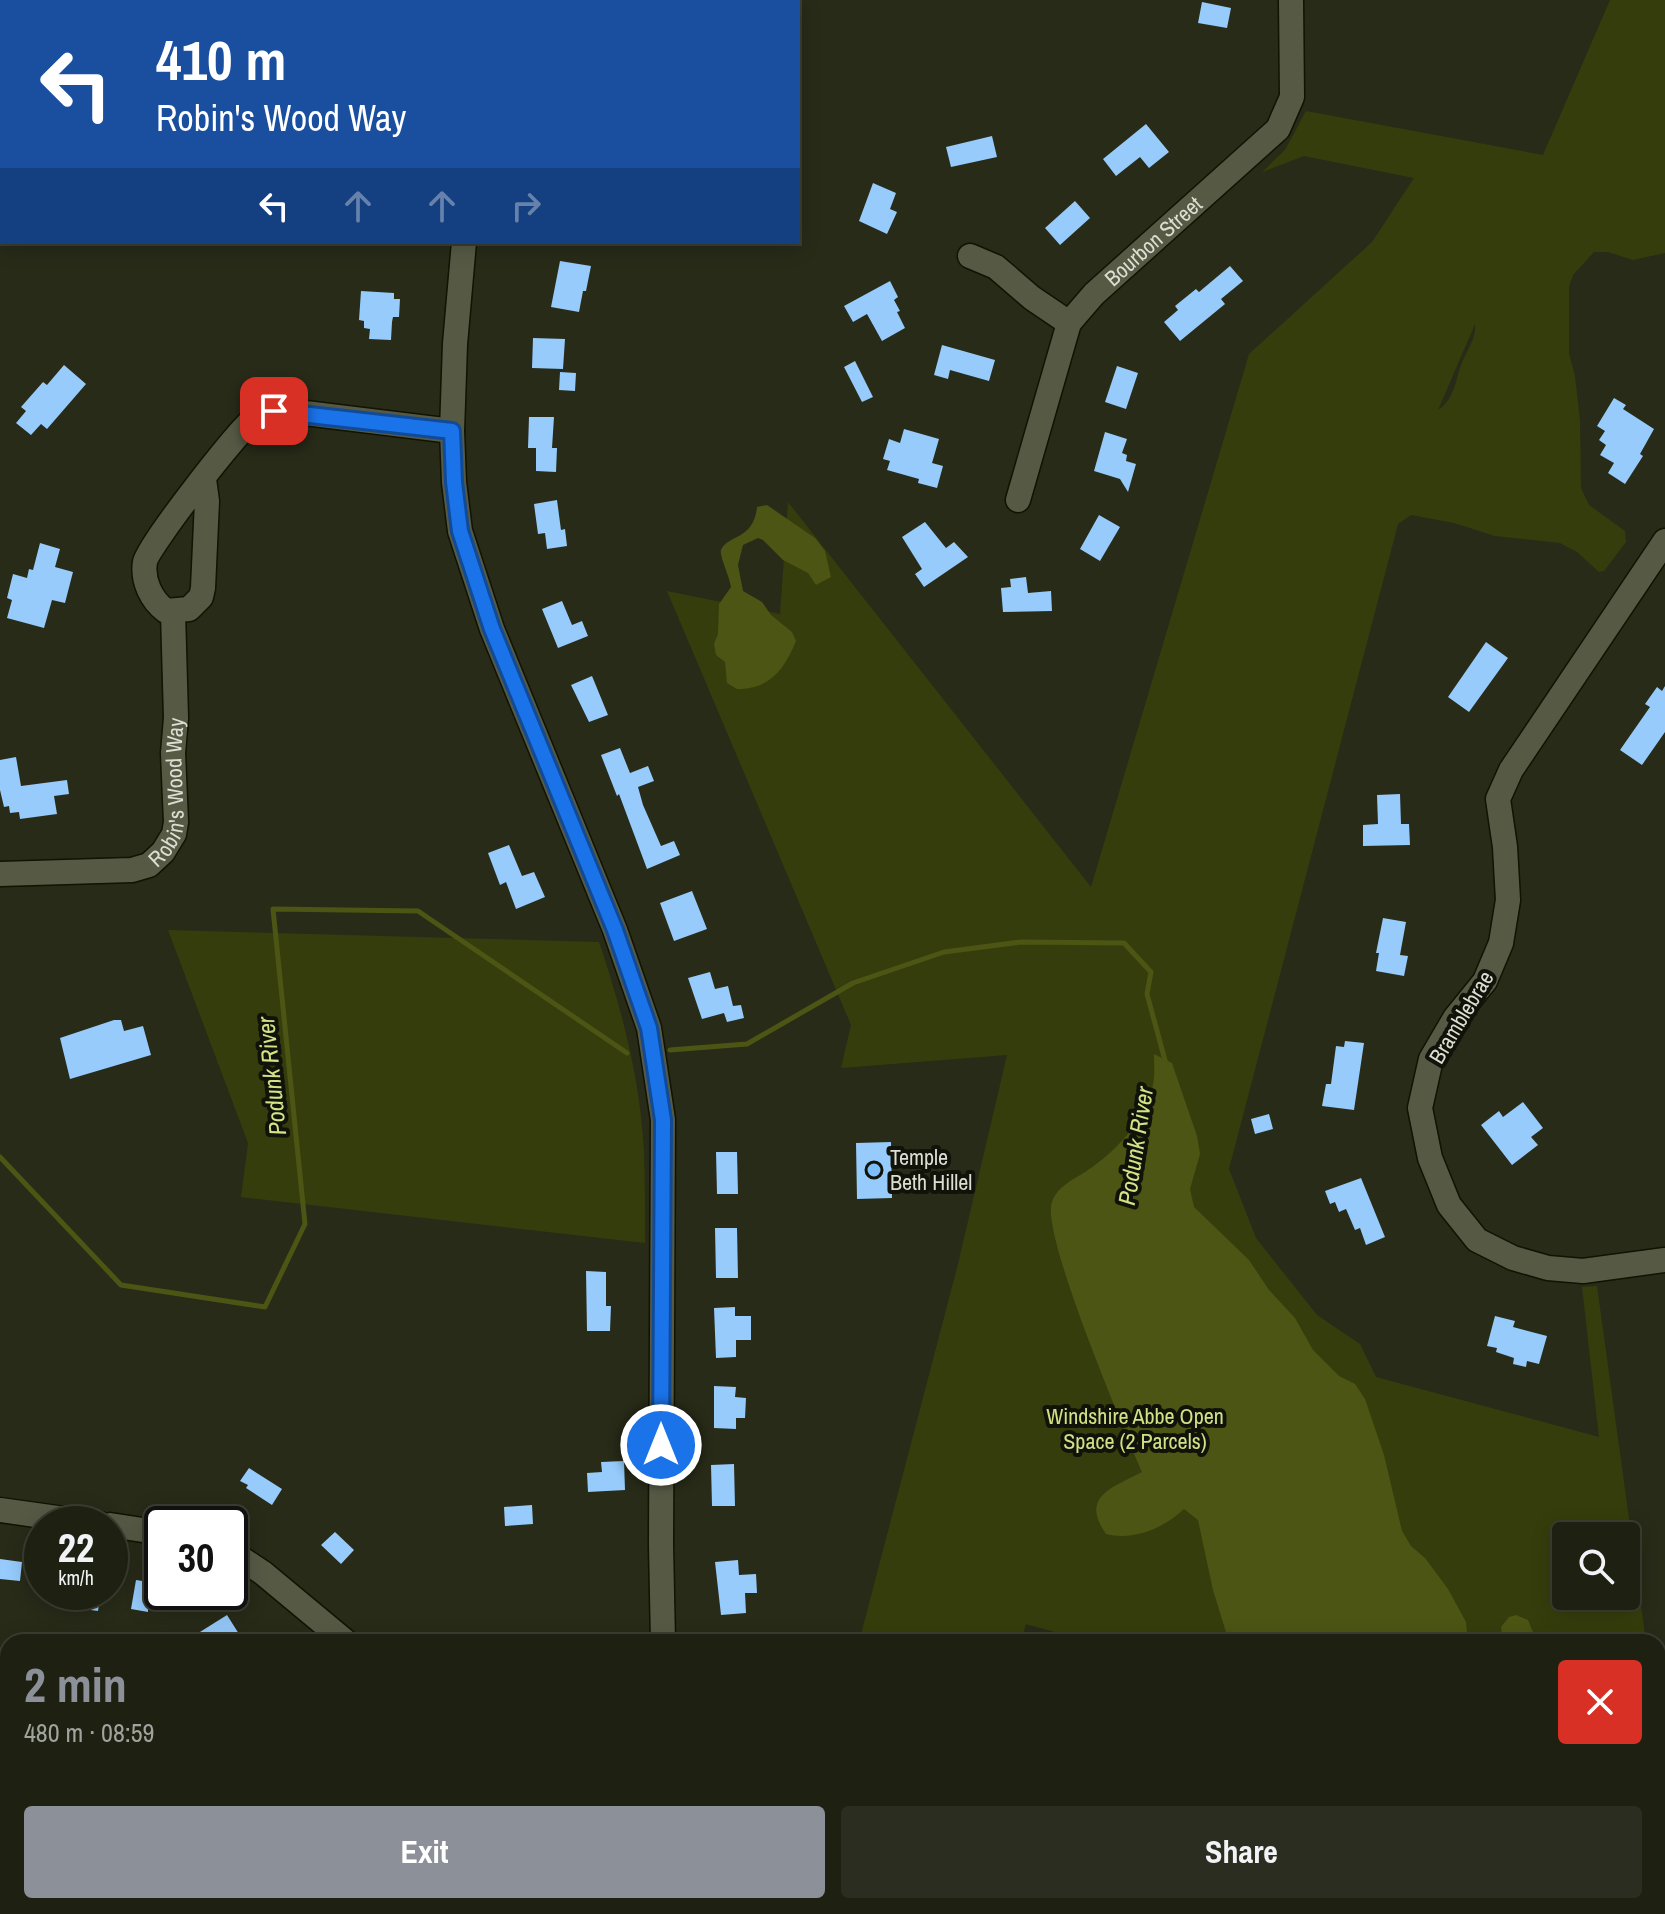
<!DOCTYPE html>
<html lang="en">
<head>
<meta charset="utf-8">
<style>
	:root { --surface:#1e2012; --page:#2b2d20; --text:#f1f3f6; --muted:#a1a39f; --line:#3c3e32; --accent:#8c9099 }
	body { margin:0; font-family:"Archivo Narrow",sans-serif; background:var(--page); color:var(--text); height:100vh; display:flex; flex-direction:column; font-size:30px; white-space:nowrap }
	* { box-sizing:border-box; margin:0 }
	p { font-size:26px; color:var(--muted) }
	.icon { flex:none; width:44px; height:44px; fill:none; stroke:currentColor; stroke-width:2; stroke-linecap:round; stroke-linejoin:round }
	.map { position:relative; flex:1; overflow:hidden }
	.panel { position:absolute; left:0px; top:1634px; width:1666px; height:280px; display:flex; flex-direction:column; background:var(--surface); border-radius:24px 24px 0 0; box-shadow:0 4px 20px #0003,0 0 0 2px var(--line) }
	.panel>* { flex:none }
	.hud { position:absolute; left:0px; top:0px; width:800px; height:244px; box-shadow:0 4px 20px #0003,0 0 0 2px var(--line); background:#1a4fa0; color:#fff; overflow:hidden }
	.controls { position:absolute; left:1552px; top:1522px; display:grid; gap:16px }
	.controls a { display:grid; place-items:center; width:88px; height:88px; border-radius:8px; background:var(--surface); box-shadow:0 4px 20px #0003,0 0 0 2px var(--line); font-size:40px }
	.speed { position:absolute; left:24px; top:1506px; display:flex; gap:16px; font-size:40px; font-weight:700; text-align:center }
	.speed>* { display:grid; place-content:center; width:104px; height:104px; border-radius:50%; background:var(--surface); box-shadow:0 4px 20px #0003,0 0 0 2px var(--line); line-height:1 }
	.speed small { font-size:20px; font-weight:400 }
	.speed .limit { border:4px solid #111; border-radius:12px; background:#fff; color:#111 }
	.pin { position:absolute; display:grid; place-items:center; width:68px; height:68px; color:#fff; margin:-34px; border-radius:16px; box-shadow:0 4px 12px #0006 }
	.me { position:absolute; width:88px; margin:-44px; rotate:0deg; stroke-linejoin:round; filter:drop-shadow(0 0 6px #0008) }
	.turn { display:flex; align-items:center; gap:28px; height:168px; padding:0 24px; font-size:36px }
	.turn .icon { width:104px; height:104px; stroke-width:2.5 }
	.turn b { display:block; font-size:56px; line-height:68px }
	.lanes { display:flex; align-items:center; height:76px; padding:0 24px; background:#0003; justify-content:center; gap:40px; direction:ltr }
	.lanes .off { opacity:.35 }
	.round { display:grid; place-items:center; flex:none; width:84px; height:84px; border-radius:8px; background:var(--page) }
	.headline { display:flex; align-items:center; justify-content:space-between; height:136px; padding:0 24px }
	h1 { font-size:48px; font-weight:700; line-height:60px; color:var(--accent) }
	.button { display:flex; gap:16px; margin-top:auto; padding:16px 24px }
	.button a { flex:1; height:92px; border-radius:8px; background:var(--accent); color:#fff; font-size:32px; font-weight:700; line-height:92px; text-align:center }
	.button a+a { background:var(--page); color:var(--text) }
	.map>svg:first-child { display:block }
</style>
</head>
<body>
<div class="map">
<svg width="1665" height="1914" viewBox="0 0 1665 1914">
	<rect width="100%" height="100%" fill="#282b18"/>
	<!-- green -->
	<path fill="#363d0c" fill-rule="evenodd" d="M1610,0H1665V253L1633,260L1608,252H1594L1573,275L1569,287V354L1575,376L1580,421L1581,488L1589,505L1625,531L1626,542L1604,571L1599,572L1577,552L1560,543L1495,536L1454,523L1411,515L1398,524L1229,1169L1256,1238L1317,1315L1360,1344L1376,1377L1599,1437L1582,1287L1597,1286L1646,1642H1091L1026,1624L1021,1642H859L958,1264L1007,1055L841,1068L851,1025L667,591L780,614L788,502L1091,887L1249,354L1372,242L1414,178L1304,156L1262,172L1285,150L1306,111L1543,155ZM1475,324C1476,338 1469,347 1463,360C1455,378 1456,398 1438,410ZM1566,1536H1626V1596H1566Z
		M168,930L599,942C622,1010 640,1079 644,1151C645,1182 645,1213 645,1243L241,1197L248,1143Z
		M391,1906H634L640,1914H393Z
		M658,1906H1033L1030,1914H649Z"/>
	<!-- water -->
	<path fill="#4c5513" d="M767,505L815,538L825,551L831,577L816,585L808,573L783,560L763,540L758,538L743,545L738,565L743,591L762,602L771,615L792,632L796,641C784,670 770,689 737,689L727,683L725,662L716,655L714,644L718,634L719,604L731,587C730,578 719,555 721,550C727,535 754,540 757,507Z
		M1154,1054L1172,1063L1197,1136L1200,1154L1190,1189L1194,1207L1249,1260L1269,1290L1295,1318L1313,1350L1339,1376L1355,1384L1365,1399L1384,1455L1402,1531L1411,1546L1425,1558L1448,1589L1466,1622L1468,1642H1229L1213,1590L1198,1520L1184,1509C1164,1528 1134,1541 1106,1534C1079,1496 1114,1487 1142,1472C1125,1431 1040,1233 1052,1202C1057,1186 1075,1179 1088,1170C1115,1152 1147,1119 1153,1085C1155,1075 1154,1064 1154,1054Z
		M1516,1615L1528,1620L1537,1642H1503L1501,1627L1509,1617Z
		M1658,1710L1665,1713V1810L1658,1802Z"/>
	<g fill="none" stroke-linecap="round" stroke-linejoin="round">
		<!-- stream -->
		<path stroke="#4c5513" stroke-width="5" d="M670,1050L747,1044L853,983L944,952L1021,942L1124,943L1151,972L1147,994L1166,1064
			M0,1157L121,1285L265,1307L305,1224L273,909L418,911L627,1053"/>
	</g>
	<!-- building -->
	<path fill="#96cbfb" d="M1202,2L1231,8L1227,28L1198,23Z
		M1146,124L1169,152L1149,168L1140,157L1116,176L1103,159Z
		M992,136L997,157L951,167L946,147Z
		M873,183L896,193L890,209L897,212L887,234L859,221Z
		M1075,201L1090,218L1060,245L1045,228Z
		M560,261L591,266L586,291H583L579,312L551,307Z
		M1230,266L1243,281L1221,299L1225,304L1180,341L1164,322L1178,310L1175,306L1196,289L1199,292Z
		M890,281L898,297L894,300L900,311L897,312L905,328L882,341L867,314L853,322L844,306Z
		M361,291L394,293V299H400L399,317H393L392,322L391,340L369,339L370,329L364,328V321L359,320Z
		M533,338L565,339L563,369L532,368Z
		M942,345L995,360L989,381L950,370L948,379L934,375Z
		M855,361L873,397L862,402L844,367Z
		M64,365L86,384L47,429L41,424L31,435L16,423L26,411L21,407L43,382L47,385Z
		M1117,366L1138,373L1126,409L1105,402Z
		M560,372L576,373L575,391L559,390Z
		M1614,398L1626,405L1623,409L1654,429L1640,454L1643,456L1625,484L1608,473L1614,463L1600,455L1606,445L1599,440L1605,431L1597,426Z
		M529,417H554L552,448H557L556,472L536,471V448H528Z
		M904,429L939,439L932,463L943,466L937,488L918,483L919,479L887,470L890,461L883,459L889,439L900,443Z
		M1105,432L1127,439L1122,453L1127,455L1126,461L1136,464L1128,492L1120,479L1094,471Z
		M557,500L561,530L565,529L567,546L547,549L545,533L538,534L534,504Z
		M1099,515L1120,527L1100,561L1080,549Z
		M925,522L946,548L954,542L968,557L924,587L915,574L922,569L902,537Z
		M40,543L60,549L55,567L73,572L65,603L52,600L44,628L7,618L12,600L7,598L13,574L27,578L29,569L33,570Z
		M1026,577L1028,593L1051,591L1052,611L1003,612L1001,588L1011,587L1010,579Z
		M562,601L572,625L582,621L588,636L558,648L542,609Z
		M1486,642L1508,658L1469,712L1448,697Z
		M592,676L608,715L589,722L571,685Z
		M1665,686V732L1642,765L1620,750L1650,707L1645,704L1657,687L1662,691Z
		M620,748L630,773L648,766L654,781L638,787L643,805L661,846L674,841L680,855L647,869L619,794L617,796L601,755Z
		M16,757L21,786L67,780L69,794L54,796L57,814L20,819L19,812L10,813L9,806L4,807L0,790V760Z
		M1400,794L1401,824H1409L1410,845L1363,846V825L1378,824L1377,795Z
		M509,845L522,876L534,872L545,897L516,909L506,882L500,885L488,853Z
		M692,891L707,929L674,941L660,903Z
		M1383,918L1406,922L1400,955L1408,956L1404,976L1376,971L1379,953H1376Z
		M710,972L715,989L728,986L733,1006L741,1005L744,1018L727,1022L724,1013L702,1019L688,978Z
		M114,1020H121L124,1031L143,1026L151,1055L70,1079L60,1038Z
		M1345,1041L1364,1043L1354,1110L1322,1106L1326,1084H1331L1336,1046L1344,1047Z
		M1523,1102L1543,1128L1531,1137L1538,1145L1512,1165L1481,1125L1499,1111L1503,1117Z
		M1269,1114L1273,1129L1255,1134L1251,1119Z
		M891,1142L892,1198L857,1199L856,1143Z
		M716,1152H737L738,1194H717Z
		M1361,1178L1385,1237L1366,1245L1360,1228L1355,1230L1346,1209L1339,1212L1335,1202L1330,1204L1325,1191Z
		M715,1228H737L738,1278H716Z
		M586,1271L606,1272V1306H611L610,1331H587Z
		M735,1307V1316H751V1340H736V1357L716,1358L714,1308Z
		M1495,1316L1515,1321L1513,1327L1547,1336L1539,1364L1527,1361L1526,1367L1513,1364L1514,1358L1496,1352L1497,1348L1487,1346Z
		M714,1386L736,1387L735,1397L746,1398L745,1418H736V1429L714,1428Z
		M624,1461L625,1490L588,1492L587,1473L602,1472L601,1462Z
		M734,1464L735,1506H712L711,1465Z
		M249,1468L282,1489L272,1505L246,1488L248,1485L240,1481Z
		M532,1505L533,1524L505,1526L504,1507Z
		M335,1532L354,1550L341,1564L321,1545Z
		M0,1559L22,1562L20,1581L0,1579Z
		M738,1560L739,1575L756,1574L757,1593H745L746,1613L721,1615L715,1562Z
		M136,1580L162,1584V1592H171L168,1611L148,1608V1612L131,1609Z
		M57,1592H101L98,1611L55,1605Z
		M227,1615L239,1634L236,1636L240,1642H184Z"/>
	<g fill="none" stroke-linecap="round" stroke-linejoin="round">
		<defs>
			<g id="minor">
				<path d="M481,2L482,0"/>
				<path d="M464,242L455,344L452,431L454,482L460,531L492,629L615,930L649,1028L663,1120L661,1545L663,1642"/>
				<path d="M970,256L996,267L1032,298L1069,323"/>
				<path d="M204,479L207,501L203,588L201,597L189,609L166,611C151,600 142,580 145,562C148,546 241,426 257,416C264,411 272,411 281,410L452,431"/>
				<path id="s1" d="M1018,500L1069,323L1094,294L1278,129L1292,97L1291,0"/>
				<path d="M1665,541L1511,770L1498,799L1505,847L1508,900L1501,943L1485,981L1455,1018L1431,1059L1420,1108L1430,1158L1449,1205L1477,1240L1513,1258L1548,1268L1583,1271L1665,1260"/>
				<path id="s2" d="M0,874L132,870L149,865L163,852L174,834L176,822L173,753L176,718L173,612"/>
				<path d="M0,1510L100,1524"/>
				<path d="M110,1525L162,1533"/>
				<path d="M230,1551L263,1573L346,1642"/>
				<path d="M374,1906L375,1914"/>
				<path d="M1419,1906L1460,1914"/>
				<path d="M1211,1914L1213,1906"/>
			</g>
		</defs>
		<!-- minor casing -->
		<use href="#minor" stroke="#111303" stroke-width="27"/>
		<!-- minor -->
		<use href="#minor" stroke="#565a45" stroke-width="24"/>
	</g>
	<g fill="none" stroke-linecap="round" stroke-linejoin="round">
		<defs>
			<path id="route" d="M274,411L452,431L454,482L460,531L492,629L615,930L649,1028L663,1120L661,1445"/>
		</defs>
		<!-- route casing -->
		<use href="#route" stroke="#114b97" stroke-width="20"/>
		<!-- route -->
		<use href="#route" stroke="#1a73e8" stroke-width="14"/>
	</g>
	<!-- markers -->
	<circle fill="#7cbef9" stroke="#11130a" stroke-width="3" cx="874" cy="1170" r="8"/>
	<g text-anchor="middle" stroke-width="8" stroke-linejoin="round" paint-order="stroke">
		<!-- street labels -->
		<g font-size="22" fill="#dcded2" stroke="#11130a">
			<text dy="8" stroke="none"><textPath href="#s1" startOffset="302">Bourbon Street</textPath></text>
			<text dy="8" stroke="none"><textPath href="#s2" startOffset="230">Robin's Wood Way</textPath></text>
			<text transform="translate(1461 1017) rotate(-59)" y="8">Bramblebrae</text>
		</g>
		<!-- poi labels -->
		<g font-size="22" fill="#dcded2" stroke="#11130a" text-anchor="start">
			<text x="890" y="1165">Temple<tspan x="890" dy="25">Beth Hillel</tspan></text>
		</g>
		<!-- park labels -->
		<g font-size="22" fill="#d1e185" stroke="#11130a">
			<text x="1135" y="1424">Windshire Abbe Open<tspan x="1135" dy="25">Space (2 Parcels)</tspan></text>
		</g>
		<!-- water labels -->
		<g font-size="24" font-style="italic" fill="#d3e387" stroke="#11130a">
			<text transform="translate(272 1076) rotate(-96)" y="8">Podunk River</text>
			<text transform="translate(1136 1146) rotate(-81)" y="8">Podunk River</text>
		</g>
	</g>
</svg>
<div class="controls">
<a><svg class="icon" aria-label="search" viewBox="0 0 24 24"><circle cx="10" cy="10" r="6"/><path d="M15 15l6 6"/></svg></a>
</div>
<div class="speed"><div>22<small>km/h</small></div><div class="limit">30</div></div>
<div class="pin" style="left:274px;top:411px;background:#d93025"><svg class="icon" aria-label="arrive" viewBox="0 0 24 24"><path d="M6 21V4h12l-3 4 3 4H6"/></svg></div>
<svg class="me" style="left:661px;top:1445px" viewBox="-20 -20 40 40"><circle r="17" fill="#1a73e8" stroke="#fff" stroke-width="3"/><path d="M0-11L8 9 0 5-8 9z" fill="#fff"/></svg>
<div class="hud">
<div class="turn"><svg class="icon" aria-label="left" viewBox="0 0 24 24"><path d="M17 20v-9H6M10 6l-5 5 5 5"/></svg><div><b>410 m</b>Robin's Wood Way</div></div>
<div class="lanes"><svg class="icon" aria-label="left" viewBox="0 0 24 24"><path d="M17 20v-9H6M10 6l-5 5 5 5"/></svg><svg class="icon off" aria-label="ahead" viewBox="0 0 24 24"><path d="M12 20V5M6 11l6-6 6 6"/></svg><svg class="icon off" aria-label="ahead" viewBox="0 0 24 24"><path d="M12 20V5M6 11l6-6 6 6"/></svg><svg class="icon off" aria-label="right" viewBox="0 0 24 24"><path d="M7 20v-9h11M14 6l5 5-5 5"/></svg></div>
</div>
<section class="panel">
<div class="headline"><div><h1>2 min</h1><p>480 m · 08:59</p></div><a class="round" style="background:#d93025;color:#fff"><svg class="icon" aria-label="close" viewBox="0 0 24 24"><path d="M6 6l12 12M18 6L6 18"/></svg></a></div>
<div class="button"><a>Exit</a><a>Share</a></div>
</section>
</div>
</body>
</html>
